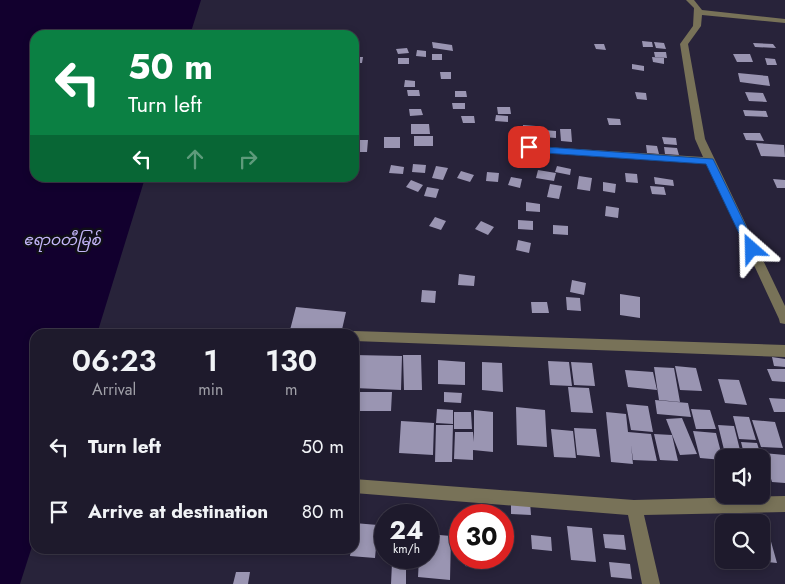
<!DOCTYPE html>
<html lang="en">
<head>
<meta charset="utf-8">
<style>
	:root { --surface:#1e1a2c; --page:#2b2738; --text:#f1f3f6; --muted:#a1a1a9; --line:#3c3848 }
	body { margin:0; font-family:Jost,"Noto Sans Myanmar",sans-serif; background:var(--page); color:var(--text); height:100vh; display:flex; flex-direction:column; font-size:19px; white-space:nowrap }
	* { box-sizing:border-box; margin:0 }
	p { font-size:16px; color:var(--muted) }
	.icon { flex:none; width:28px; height:28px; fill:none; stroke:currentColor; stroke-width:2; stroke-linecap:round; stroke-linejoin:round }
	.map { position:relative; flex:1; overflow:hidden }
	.side { position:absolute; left:30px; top:329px; width:329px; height:225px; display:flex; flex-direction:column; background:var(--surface); border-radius:15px; box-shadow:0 2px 8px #0003,0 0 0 1px var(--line) }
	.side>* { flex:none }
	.banner { position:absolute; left:30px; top:30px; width:329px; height:152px; border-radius:15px; box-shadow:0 2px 8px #0003,0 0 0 1px var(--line); background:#0b8043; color:#fff; overflow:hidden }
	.fabs { position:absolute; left:715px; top:449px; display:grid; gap:10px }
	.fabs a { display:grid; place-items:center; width:55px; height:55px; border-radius:10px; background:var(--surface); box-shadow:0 2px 8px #0003,0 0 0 1px var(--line); font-size:25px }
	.speed { position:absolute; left:374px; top:504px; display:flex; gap:10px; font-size:25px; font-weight:700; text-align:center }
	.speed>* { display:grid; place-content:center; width:65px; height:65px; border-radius:50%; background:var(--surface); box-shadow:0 2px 8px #0003,0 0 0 1px var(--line); line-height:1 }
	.speed small { font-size:12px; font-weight:400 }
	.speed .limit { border:8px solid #d22; background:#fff; color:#111 }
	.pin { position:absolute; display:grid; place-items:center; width:42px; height:42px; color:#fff; margin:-21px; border-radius:10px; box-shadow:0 2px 8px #0006 }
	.me { position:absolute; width:55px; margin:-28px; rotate:335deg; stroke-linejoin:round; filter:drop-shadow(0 0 4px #0008) }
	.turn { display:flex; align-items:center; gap:18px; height:105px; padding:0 15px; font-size:22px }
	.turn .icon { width:65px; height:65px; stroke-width:2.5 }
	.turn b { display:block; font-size:35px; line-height:42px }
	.lanes { display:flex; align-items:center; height:48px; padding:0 15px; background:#0003; justify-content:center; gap:25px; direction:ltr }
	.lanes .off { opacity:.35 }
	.eta { display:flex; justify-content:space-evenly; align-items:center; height:85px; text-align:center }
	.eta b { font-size:30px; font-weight:600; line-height:35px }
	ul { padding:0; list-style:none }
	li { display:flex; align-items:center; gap:15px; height:65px; padding:0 15px }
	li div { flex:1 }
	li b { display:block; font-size:19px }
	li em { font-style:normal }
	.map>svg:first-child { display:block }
</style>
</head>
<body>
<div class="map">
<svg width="785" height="584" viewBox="0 0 785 584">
	<rect width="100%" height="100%" fill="#28233a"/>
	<!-- water -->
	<path fill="#12002e" d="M0,0H201L190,35H35V178H145L97,334H35V537L20,584H0Z"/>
	<!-- building -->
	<path fill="#9a95b2" d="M642,41L652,42L653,47H643Z
		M432,42L452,45L453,51L433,48Z
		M654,42L664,43L666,49L656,48Z
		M753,43L773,44L776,48L755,47Z
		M594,44H604L606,50L596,49Z
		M407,48L409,53L398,54L396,49Z
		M417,50L426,51V57L416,56Z
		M654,52H666L667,58L655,57Z
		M432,54H442V60H432Z
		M733,54H750L753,62H737Z
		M354,57H363L362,63H354Z
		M652,57L664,58V64L653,62Z
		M398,58H409V64H398Z
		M765,58L775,59L777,65H767Z
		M632,64L644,66V71L632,69Z
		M440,72H451V79H441Z
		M738,73L768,76L770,86L740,82Z
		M405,80L415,81V87H404Z
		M407,90H419L420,96H408Z
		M455,91H466L467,97H455Z
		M635,92L646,93L647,100L637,99Z
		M745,92L763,93L767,102L749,101Z
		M452,103H465V109H453Z
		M497,107H510L511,114H498Z
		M409,109H421L423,115L410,116Z
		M743,110L766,111L768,117L745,116Z
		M496,115L508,116V122L495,121Z
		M461,116H474L475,123H463Z
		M607,118L620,119L621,125H609Z
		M411,124H429L430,134H411Z
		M523,125L536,126V132L523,131Z
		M560,129H571L572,142L561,141Z
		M543,130L556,131V138L543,137Z
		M743,133H760L764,141L746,140Z
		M414,136H433V146H414Z
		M384,137H400V148H384Z
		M662,137L676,138L677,145L664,144Z
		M354,140H368L367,152H354Z
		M756,143L784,145L785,157L761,156Z
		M646,145L657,146L659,154L647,153Z
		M664,147L677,148L679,155L665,154Z
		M413,164L426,165L425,173L412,172Z
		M391,165L404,167L403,174L389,173Z
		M436,166L448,168L443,180L432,178Z
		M557,166L571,169L570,175L555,172Z
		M538,170L556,173L554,181L536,178Z
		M461,171L474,175L470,182L457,178Z
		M487,172L499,173L498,182L486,181Z
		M625,173L637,174L638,183L626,182Z
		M579,176L592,178L590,191L577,189Z
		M511,177L522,179L520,188L508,185Z
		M654,177L673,180L674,186L655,184Z
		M773,179L785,180V188H777Z
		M411,180L423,185L418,192L406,187Z
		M603,182L616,184L615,193L603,191Z
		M550,184L562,186L559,199L547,197Z
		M650,186L664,187L666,195L652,194Z
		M427,187L439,189L436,198L424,196Z
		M526,202L540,204V212L526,211Z
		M606,206L619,208L618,218L605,216Z
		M435,217L446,221L441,230L429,226Z
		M518,220L533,221V230L518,229Z
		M481,221L494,227L488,235L475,229Z
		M553,225L568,226V235L553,234Z
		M518,240L531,243L529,253L516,250Z
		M459,274L475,276L474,286L458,285Z
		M572,280L586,283L584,295L570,292Z
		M422,290L436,291L435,303L421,302Z
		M620,294L640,297V318L620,315Z
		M566,297L580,298L581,311L567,310Z
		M531,302H547L549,313H532Z
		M296,307L346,312L341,334L290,330Z
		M354,355L402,356L401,390L354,388Z
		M403,355H421L422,390H404Z
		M772,357L785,359V367L774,366Z
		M438,360L465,362V385L438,384Z
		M548,361L569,362L572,386L550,385Z
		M482,362L502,363L503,392L482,390Z
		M571,362L592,363L595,386L574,385Z
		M675,366L696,368L702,391L680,390Z
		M654,367L674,368L680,402L659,400Z
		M767,369H785V382L772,381Z
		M625,370L653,372L657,390L628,387Z
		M718,379L739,380L747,405L725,403Z
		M568,387L589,388L593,413L571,412Z
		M359,392H392L391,411H358Z
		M444,392L462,393L461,403L444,402Z
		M769,398L785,399V412H774Z
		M655,400L688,403L691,417L657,414Z
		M626,404L648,406L653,432L631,430Z
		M516,407L545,410L547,447L517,445Z
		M437,409L453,410V424L436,423Z
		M691,409L710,410L716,429H696Z
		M474,410L493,412V452L473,450V460L454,459L455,432H473L474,442Z
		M454,412H471L472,429H454Z
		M606,412L626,414L628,432L651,434L657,461L633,460L631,445L633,464L611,462Z
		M733,416L749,417L756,440L739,439Z
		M682,418L697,454L680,455L666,419Z
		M752,420L775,422L783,448L761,447Z
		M401,421L434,423L433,455L399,453Z
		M436,425H453L452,462H435Z
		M718,425L734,426L742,458H726Z
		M574,428L596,429L600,457L577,455Z
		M551,429L573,431L576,458L554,457Z
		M693,431L716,433L723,460L700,458Z
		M654,434L672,435L678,461L660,460Z
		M741,442L757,443L765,468L761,467V458H745Z
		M763,453L785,455V483L772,482Z
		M511,501L530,502L531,515L511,514Z
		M354,523L378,525L375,558L350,556L351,549H354Z
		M567,526L592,528L596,562L571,560Z
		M428,534L451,536L450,580L418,577L419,558H428Z
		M603,534L624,535L626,550L605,548Z
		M531,535L551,537L552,551L532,549Z
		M761,537L770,538L777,563L757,561L761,560Z
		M301,549H321L320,555L300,552Z
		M465,558H490V569L465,566Z
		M609,562L630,564L632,579L611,577Z
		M392,563L406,564V584H391Z
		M236,572H250L248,584H233Z"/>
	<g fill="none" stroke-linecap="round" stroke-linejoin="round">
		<!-- minor -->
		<path fill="#787258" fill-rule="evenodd" d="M686,0H694L702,10L785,19V23L702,15L701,26L688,44L705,139L785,306V324L780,323L779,319L707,164L545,153L525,149L524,147L529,144L545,147L703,157L695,139L680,44L693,26L694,8Z
			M354,331L785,345V357L354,341V334H349Z
			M354,479L634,500L785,496V512L644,515L660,584H642L628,515L354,493Z"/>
	</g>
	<!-- route -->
	<path fill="#1a73e8" stroke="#114b97" d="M529,144L545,147L713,159L757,249L752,253L748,252L706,164L545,153L525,149V145Z"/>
	<g text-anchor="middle" stroke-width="5" stroke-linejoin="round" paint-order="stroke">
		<!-- water labels -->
		<g font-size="15" font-style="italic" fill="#c3b5f8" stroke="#100e18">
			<text x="62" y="245">ဧရာဝတီမြစ်</text>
		</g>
	</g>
</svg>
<div class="fabs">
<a><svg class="icon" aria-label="sound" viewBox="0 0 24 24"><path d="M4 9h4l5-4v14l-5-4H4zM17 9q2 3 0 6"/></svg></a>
<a><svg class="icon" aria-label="search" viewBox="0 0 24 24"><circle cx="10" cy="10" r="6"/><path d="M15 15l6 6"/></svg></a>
</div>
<div class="speed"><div>24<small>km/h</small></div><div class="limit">30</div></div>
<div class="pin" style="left:529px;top:147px;background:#d93025"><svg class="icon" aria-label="arrive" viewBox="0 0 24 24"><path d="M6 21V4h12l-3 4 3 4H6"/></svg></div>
<svg class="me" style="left:752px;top:249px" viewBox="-20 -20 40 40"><path d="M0-17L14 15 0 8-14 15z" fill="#1a73e8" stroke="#fff" stroke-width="4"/></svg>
<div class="banner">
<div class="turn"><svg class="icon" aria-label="left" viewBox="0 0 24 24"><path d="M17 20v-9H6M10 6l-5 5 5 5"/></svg><div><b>50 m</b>Turn left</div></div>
<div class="lanes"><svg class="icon" aria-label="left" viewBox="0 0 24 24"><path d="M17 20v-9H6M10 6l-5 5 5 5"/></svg><svg class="icon off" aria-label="ahead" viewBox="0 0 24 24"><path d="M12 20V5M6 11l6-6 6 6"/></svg><svg class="icon off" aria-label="right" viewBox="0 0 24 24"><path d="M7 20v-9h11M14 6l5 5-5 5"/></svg></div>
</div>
<section class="side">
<div class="eta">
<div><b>06:23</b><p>Arrival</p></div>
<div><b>1</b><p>min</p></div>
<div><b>130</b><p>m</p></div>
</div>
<ul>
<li><svg class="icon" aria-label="left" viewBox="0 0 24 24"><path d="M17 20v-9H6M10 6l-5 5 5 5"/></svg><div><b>Turn left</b></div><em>50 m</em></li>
<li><svg class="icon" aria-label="arrive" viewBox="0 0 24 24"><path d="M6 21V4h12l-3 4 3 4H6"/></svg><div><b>Arrive at destination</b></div><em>80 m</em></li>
</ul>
</section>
</div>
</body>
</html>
